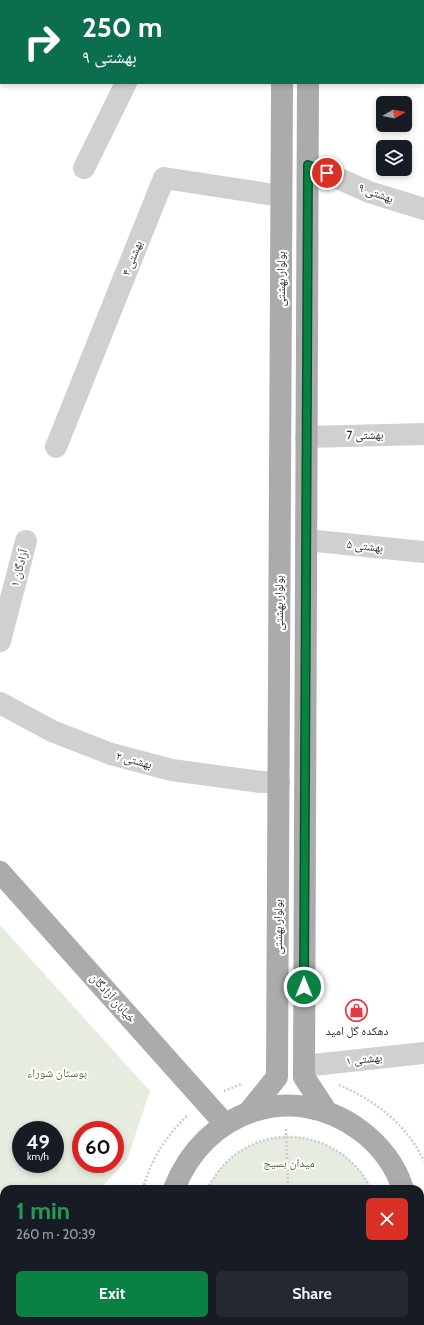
<!DOCTYPE html>
<html lang="en">
<head>
<meta charset="utf-8">
<style>
	:root { --surface:#171b24; --page:#242831; --text:#f1f3f6; --muted:#9ea1a6; --accent:#0b8043 }
	body { margin:0; font-family:Cabin,"Noto Naskh Arabic",sans-serif; background:var(--page); color:var(--text); height:100vh; display:flex; flex-direction:column; font-size:15px; white-space:nowrap }
	* { box-sizing:border-box; margin:0 }
	p { font-size:13px; color:var(--muted) }
	.icon { flex:none; width:22px; height:22px; fill:none; stroke:currentColor; stroke-width:2; stroke-linecap:round; stroke-linejoin:round }
	.map { position:relative; flex:1; overflow:hidden }
	.sheet { position:absolute; left:0px; top:1185px; width:424px; height:140px; display:flex; flex-direction:column; background:var(--surface); border-radius:12px 12px 0 0; box-shadow:0 2px 6px #0003 }
	.sheet>* { flex:none }
	.guide { position:absolute; left:0px; top:0px; width:424px; height:84px; box-shadow:0 2px 6px #0003; background:#0b6e4f; color:#fff; overflow:hidden }
	.needle { width:26px; rotate:80deg }
	.controls { position:absolute; left:376px; top:96px; display:grid; gap:8px }
	.controls a { display:grid; place-items:center; width:36px; height:36px; border-radius:6px; background:var(--surface); box-shadow:0 2px 6px #0003; font-size:20px }
	.speed { position:absolute; left:12px; top:1121px; display:flex; gap:8px; font-size:20px; font-weight:700; text-align:center }
	.speed>* { display:grid; place-content:center; width:52px; height:52px; border-radius:50%; background:var(--surface); box-shadow:0 2px 6px #0003; line-height:1 }
	.speed small { font-size:10px; font-weight:400 }
	.speed .limit { border:6px solid #d22; background:#fff; color:#111 }
	.pin { position:absolute; display:grid; place-items:center; width:34px; height:34px; color:#fff; margin:-17px; border:2px solid #fff; border-radius:50%; box-shadow:0 1px 4px #0007 }
	.me { position:absolute; width:44px; margin:-22px; rotate:0deg; stroke-linejoin:round; filter:drop-shadow(0 0 3px #0008) }
	.turn { display:flex; align-items:center; gap:14px; height:84px; padding:0 16px; font-size:18px }
	.turn .icon { width:52px; height:52px; stroke-width:2.5 }
	.turn b { display:block; font-size:28px; line-height:34px }
	.round { display:grid; place-items:center; flex:none; width:42px; height:42px; border-radius:6px; background:var(--page) }
	.summary { display:flex; align-items:center; justify-content:space-between; height:68px; padding:0 16px }
	h1 { font-size:24px; font-weight:800; line-height:30px; color:#1e9e55 }
	.primary-button { display:flex; gap:8px; margin-top:auto; padding:8px 16px }
	.primary-button a { flex:1; height:46px; border-radius:6px; background:var(--accent); color:#fff; font-size:16px; font-weight:800; line-height:46px; text-align:center }
	.primary-button a+a { background:var(--page); color:var(--text) }
	.map>svg:first-child { display:block }
</style>
</head>
<body>
<div class="map">
<svg width="424" height="1325" viewBox="0 0 424 1325">
	<rect width="100%" height="100%" fill="#fff"/>
	<!-- green -->
	<path fill="#e6ecdf" fill-rule="evenodd" d="M0,925L150,1091L127,1160L100,1189H4V1194L0,1190ZM21,1130H55V1164H21ZM81,1130H115V1164H81Z
		M285,1136C322,1137 355,1155 371,1189H207C224,1157 249,1140 285,1136Z"/>
	<g fill="none" stroke-linecap="round" stroke-linejoin="round">
		<!-- path -->
		<path stroke="#cdcdcd" stroke-width="2.5" stroke-dasharray="2 2" stroke-linecap="butt" d="M339,1085C375,1100 407,1125 424,1161
			M224,1091L242,1084
			M286,1129L288,1189
			M143,1189C150,1160 167,1135 188,1115
			M207,1189C216,1173 227,1158 244,1149C289,1122 349,1142 371,1189
			M420,1302L424,1294
			M171,1321L174,1325
			M296,1321L297,1325
			M404,1325L407,1321"/>
		<!-- minor -->
		<path stroke="#d0d0d0" stroke-width="22" d="M0,7L1,8
			M308,165L369,192L424,209
			M84,168L126,83
			M306,437L424,434
			M56,447L164,178L281,196
			M306,540L424,552
			M0,641L26,541
			M0,703L52,731L111,754L172,770L260,782H279
			M304,1066L424,1053
			M420,1213H424"/>
		<!-- major -->
		<path stroke="#ababab" stroke-width="22" d="M282,1V0
			M308,1V0
			M308,83L304,1077L327,1112
			M0,872L225,1124
			M248,1113L277,1077L282,83
			M174,1189C204,1111 292,1079 361,1131C380,1145 396,1166 403,1189
			M211,1321L217,1325
			M361,1325L366,1321"/>
	</g>
	<g fill="none" stroke-linecap="round" stroke-linejoin="round">
		<defs>
			<path id="route" d="M304,987L308,165L327,173"/>
		</defs>
		<!-- route casing -->
		<use href="#route" stroke="#07532c" stroke-width="10"/>
		<!-- route -->
		<use href="#route" stroke="#0b8043" stroke-width="7"/>
	</g>
	<!-- icons -->
	<defs>
		<symbol id="shop-ring" viewBox="-11 -11 22 22"><circle r="9.5" fill="#fff" stroke="#e63946" stroke-width="1.5"/><path d="M-5-2.5h2.3a2.7 3.5 0 0 1 5.4 0H5L5.5 6h-11ZM-1.5-2.5h3a1.5 2.3 0 0 0-3 0Z" fill="#e63946"/></symbol>
	</defs>
	<g fill-rule="evenodd">
		<use href="#shop-ring" x="344" y="998" width="25" height="25"/>
	</g>
	<g text-anchor="middle" stroke-width="4" stroke-linejoin="round" paint-order="stroke">
		<!-- street labels -->
		<g font-size="12" fill="#333" stroke="#fff">
			<text transform="translate(376 193) rotate(19)" y="4">بهشتی ۹</text>
			<text transform="translate(132 258) rotate(-68)" y="4">بهشتی ۴</text>
			<text transform="translate(281 279) rotate(-90)" y="4">بولوار بهشتی</text>
			<text transform="translate(365 435) rotate(-1)" y="4">بهشتی 7</text>
			<text transform="translate(365 546) rotate(6)" y="4">بهشتی ۵</text>
			<text transform="translate(19 568) rotate(-75)" y="4">آزادگان ۱</text>
			<text transform="translate(279 603) rotate(-90)" y="4">بولوار بهشتی</text>
			<text transform="translate(134 760) rotate(15)" y="4">بهشتی ۲</text>
			<text transform="translate(278 927) rotate(-90)" y="4">بولوار بهشتی</text>
			<text transform="translate(113 998) rotate(48)" y="4">خیابان آزادگان</text>
			<text transform="translate(364 1059) rotate(-6)" y="4">بهشتی ۱</text>
		</g>
		<!-- poi labels -->
		<g font-size="12" fill="#333" stroke="#fff">
			<text x="357" y="1035">دهکده گل امید</text>
		</g>
		<!-- park labels -->
		<g font-size="12" fill="#56703f" stroke="#fff">
			<text x="57" y="1077">بوستان شوراء</text>
			<text x="289" y="1167">میدان بسیج</text>
		</g>
	</g>
</svg>
<div class="controls">
<a><svg class="needle" viewBox="-14 -14 28 28"><path d="M0-13l5 13h-10z" fill="#e53935"/><path d="M0 13l5-13h-10z" fill="#9ea1a6"/></svg></a>
<a><svg class="icon" aria-label="layers" viewBox="0 0 24 24"><path d="M12 4l9 5-9 5-9-5zM3 14l9 5 9-5"/></svg></a>
</div>
<div class="speed"><div>49<small>km/h</small></div><div class="limit">60</div></div>
<div class="pin" style="left:327px;top:173px;background:#d93025"><svg class="icon" aria-label="arrive" viewBox="0 0 24 24"><path d="M6 21V4h12l-3 4 3 4H6"/></svg></div>
<svg class="me" style="left:304px;top:987px" viewBox="-20 -20 40 40"><circle r="17" fill="#0b8043" stroke="#fff" stroke-width="3"/><path d="M0-11L8 9 0 5-8 9z" fill="#fff"/></svg>
<div class="guide">
<div class="turn"><svg class="icon" aria-label="right" viewBox="0 0 24 24"><path d="M7 20v-9h11M14 6l5 5-5 5"/></svg><div><b>250 m</b>بهشتی ۹</div></div>
</div>
<section class="sheet">
<div class="summary"><div><h1>1 min</h1><p>260 m · 20:39</p></div><a class="round" style="background:#d93025;color:#fff"><svg class="icon" aria-label="close" viewBox="0 0 24 24"><path d="M6 6l12 12M18 6L6 18"/></svg></a></div>
<div class="primary-button"><a>Exit</a><a>Share</a></div>
</section>
</div>
</body>
</html>
